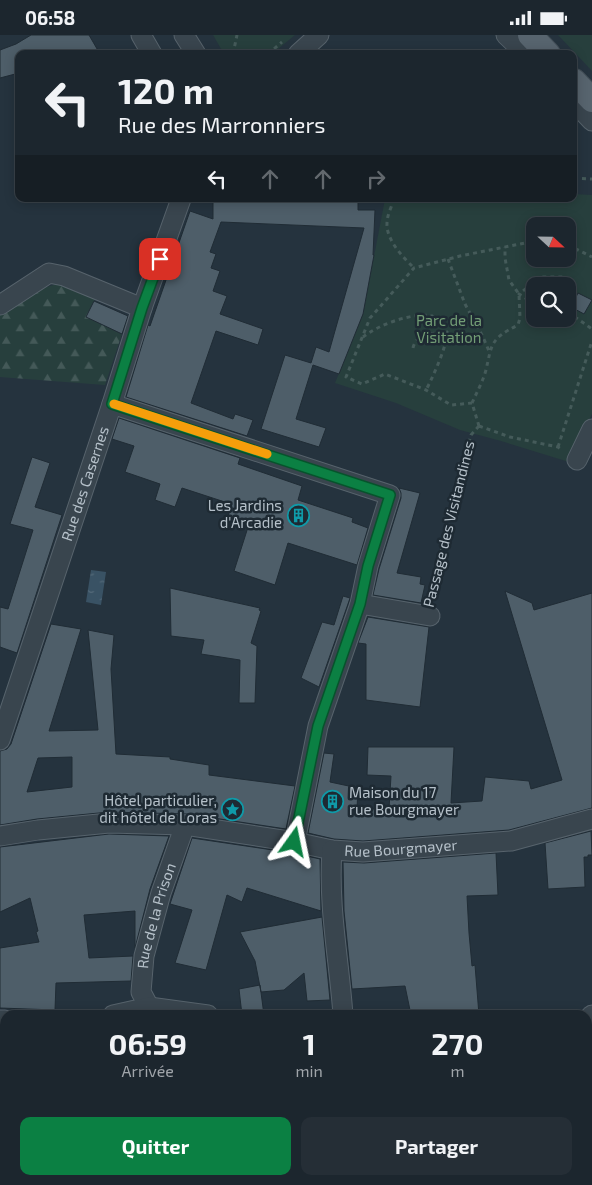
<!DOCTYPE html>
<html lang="fr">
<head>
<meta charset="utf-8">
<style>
	:root { --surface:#1c262e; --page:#252e36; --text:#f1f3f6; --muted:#a0a5aa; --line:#3a434a; --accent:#0b8043 }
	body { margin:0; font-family:"Exo 2",sans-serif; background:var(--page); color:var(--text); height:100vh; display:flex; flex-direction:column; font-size:19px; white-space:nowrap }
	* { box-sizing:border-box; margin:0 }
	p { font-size:16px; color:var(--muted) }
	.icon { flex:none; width:28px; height:28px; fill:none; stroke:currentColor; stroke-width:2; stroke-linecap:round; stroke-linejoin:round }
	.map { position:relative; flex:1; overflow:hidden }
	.details { position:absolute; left:0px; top:975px; width:592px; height:175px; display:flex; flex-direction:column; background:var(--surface); border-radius:15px 15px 0 0; box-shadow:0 2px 12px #0003,0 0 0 1px var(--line) }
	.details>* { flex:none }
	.top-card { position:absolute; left:15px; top:15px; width:562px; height:152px; border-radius:10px; box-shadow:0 2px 12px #0003,0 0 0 1px var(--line); background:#1c262e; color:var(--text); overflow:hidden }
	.needle { width:32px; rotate:112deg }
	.buttons { position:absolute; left:526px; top:182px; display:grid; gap:10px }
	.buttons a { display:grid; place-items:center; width:50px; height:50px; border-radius:10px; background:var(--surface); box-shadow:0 2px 12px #0003,0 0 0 1px var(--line); font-size:25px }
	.pin { position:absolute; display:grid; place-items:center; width:42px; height:42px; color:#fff; margin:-21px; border-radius:10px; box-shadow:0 2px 8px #0006 }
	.me { position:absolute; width:55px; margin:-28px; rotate:12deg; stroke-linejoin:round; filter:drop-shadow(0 0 4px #0008) }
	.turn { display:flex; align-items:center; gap:18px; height:105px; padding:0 20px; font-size:22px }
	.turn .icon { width:65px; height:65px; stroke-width:2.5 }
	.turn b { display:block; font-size:35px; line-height:42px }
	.lanes { display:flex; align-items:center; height:48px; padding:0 20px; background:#0003; justify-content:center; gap:25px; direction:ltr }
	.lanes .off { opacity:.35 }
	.eta { display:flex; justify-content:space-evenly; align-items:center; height:85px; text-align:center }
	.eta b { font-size:30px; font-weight:700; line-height:35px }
	.primary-button { display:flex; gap:10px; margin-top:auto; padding:10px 20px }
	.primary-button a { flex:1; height:58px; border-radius:10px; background:var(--accent); color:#fff; font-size:20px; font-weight:700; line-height:58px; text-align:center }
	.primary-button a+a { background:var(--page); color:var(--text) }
	.status { display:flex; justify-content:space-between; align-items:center; height:35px; padding:0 25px; background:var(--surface); direction:ltr }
	.status svg { height:14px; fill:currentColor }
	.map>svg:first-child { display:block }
</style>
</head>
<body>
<div class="status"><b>06:58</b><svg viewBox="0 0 49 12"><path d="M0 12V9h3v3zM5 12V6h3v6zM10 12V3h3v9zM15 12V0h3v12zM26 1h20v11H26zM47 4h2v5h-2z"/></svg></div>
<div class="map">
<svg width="592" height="1150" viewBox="0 0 592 1150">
	<defs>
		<pattern id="forest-firs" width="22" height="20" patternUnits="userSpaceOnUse" patternTransform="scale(1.25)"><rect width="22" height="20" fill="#273f3d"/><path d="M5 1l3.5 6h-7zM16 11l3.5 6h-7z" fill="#445958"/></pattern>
		<pattern id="water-ripples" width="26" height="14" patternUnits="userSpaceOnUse" patternTransform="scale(1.25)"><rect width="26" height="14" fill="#395264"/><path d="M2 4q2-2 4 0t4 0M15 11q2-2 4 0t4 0" fill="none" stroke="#536979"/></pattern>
	</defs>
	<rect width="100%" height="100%" fill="#25333e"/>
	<!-- green -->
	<path fill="#273f3d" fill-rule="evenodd" d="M213,0H295L272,19H224Z
		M558,0H592V36Z
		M574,159L592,160V379L569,427L501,406L460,395L396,368L335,348L363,279L385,164H574ZM535,191H568V224H535ZM535,251H568V284H535Z
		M588,1085L592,1094V1150H456L452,1145H588Z"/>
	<!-- forest -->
	<path fill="url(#forest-firs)" d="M61,248L95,264L86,282L122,299L105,350L0,342V278L32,256Z"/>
	<!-- water -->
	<path fill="url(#water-ripples)" d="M91,535L106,537L101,570L86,567Z"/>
	<!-- building -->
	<path fill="#4e5e69" stroke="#202c35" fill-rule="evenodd" d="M31,0H89L100,19H19V38L0,43V15L16,9Z
		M213,164H358V175H375L373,220H374L363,279L339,339L313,330L296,384L326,393L319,412L261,394L285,320L311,328L316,312L329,317L364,193L221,187L210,217L216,219L211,233L220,236L213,256L227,261L220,279L263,294L258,310L216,296L191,368L233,384L235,379L253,385L247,401L126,362L148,290L150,291L190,176L213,184Z
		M578,258L592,265L584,279L571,272Z
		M94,266L128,281L122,299L86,282Z
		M119,383L240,423L238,429L302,451L298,465L353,483L352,487L368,493L357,530L288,508L275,550L234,536L249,489L228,482L231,469L182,453L175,472L155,465L160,449L125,437L134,411L112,404Z
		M32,422L50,428L35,472L62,480L17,618L0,612V572L8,574L33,495L10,489Z
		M399,453L420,458L397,538L421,542L420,549L425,550L421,568L373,560L379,534L401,463V458Z
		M170,553L260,573L259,575L261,576L251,608L257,611L255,668H239L240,625L201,619L204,605L171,601Z
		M505,556L532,568L534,575L592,558V773L509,795L363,806L334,804L308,798L324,718L334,719L330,747L358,753L357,774H389L391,741L367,740L368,712H454L451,768L482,766L485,742L529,746L531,754L562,745Z
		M343,561L350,563L349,566L319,652L301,643L322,587L334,590Z
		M368,582L429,592L420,672L366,665V609L358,608Z
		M51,589L81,594L49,696L98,695L88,595L114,600L111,634L116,719L170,722V724L209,730V740L295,751L286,794L187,779L109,777L37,784L0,790V716L7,714L11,709ZM72,722V752L27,757L38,723Z
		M591,796L592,820H588V822H584L585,852L548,854L545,808Z
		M109,799L169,801L150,854L135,913V876L84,880L89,923L133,921L131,946L56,948L55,975L0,973V913L39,907L36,897L38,896L30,863L0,877V812Z
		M192,803L293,818L320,824L321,876L247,853L242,867L227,860L206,935L175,928L192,875L170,869Z
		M496,818L498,860L467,861L469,898L472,931L475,930L479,980H411L405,951L352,954L344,876L343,827L364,828Z
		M322,882L330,965L307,966L304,938L284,955L261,957L255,926L240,897Z
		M260,950L264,980H242L239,954Z"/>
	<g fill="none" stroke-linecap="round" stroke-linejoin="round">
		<defs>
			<g id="minor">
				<path d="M141,0L152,19"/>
				<path d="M184,0L196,19"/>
				<path d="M506,0L526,19"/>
				<path d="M298,19L319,0"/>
				<path d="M574,67L592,86"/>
				<path d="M0,270L49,238L64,241L142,273"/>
				<path d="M112,369L390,460L368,531L360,569L318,691L295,807"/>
				<path d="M577,425L592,394"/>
				<path d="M360,569L430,581"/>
				<path id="s1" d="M0,705L112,369L142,273L181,164"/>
				<path id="s2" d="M0,801L38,795L109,788L185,790L295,807L332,815L363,817L511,806L592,784"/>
				<path d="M332,815C328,871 339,924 343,980"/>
				<path id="s3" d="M149,972L141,957L144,921L161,858L185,790"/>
				<path d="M113,980L149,972L208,980"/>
				<path d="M588,984L592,980"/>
				<path d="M0,985H5"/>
				<path d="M228,1150L229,1145"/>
				<path d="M349,1150L350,1145"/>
			</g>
			<path id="major" d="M530,0L548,19
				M574,46L592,65"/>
		</defs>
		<!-- minor casing -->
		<use href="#minor" stroke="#57636c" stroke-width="21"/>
		<!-- major casing -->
		<use href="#major" stroke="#424e57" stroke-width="26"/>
		<!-- path -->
		<path stroke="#455b5a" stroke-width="3" stroke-dasharray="4 4" stroke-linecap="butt" d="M233,19L237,0
			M268,19L282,7
			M574,143L592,144
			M394,164C392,171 387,180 387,188C386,205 403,222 414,233
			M568,210L592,222
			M448,224L465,269L483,302L489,316
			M568,256L572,260
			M535,269L519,259L541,242H563L566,251
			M568,277L592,294
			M363,302C378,290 412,277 432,281C435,282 439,285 442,287C444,290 447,293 447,297C448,309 432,344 426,355
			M413,313C416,298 435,298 448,297
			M472,368C477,357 483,346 486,335C492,309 490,304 518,290L520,283L519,259L509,245L505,223V212
			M479,391L472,368L451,370L426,355L385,339L362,349L346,342L370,283L414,233L460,221L535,206
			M479,391L510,402L558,412L562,415
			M558,412L592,306
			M430,563L452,470L469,407L471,400L479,391
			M590,1001L592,1011
			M588,1039L592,1018
			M588,1099L592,1107
			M495,1145L498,1150"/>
		<!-- minor -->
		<use href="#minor" stroke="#39454e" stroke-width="19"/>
		<!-- major -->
		<use href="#major" stroke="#57646e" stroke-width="24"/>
	</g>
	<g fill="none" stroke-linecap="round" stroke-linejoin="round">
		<defs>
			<path id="route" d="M160,224L142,273L112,369L390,460L368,531L360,569L318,691L294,807"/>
		</defs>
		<!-- route casing -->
		<use href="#route" stroke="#07532c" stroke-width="12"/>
		<!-- route -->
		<use href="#route" stroke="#0b8043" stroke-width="9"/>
		<!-- slow -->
		<path stroke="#f59e0b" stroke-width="9" d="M114,369L267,419"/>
	</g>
	<!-- icons -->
	<defs>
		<symbol id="building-ring" viewBox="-11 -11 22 22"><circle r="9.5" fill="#1e2a33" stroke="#0f9aa8" stroke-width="1.5"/><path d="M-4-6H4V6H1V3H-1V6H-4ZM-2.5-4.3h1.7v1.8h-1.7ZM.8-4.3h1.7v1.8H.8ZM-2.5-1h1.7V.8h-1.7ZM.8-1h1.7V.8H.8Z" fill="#0f9aa8"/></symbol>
		<symbol id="sight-ring" viewBox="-11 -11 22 22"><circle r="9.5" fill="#1e2a33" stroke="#0f9aa8" stroke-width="1.5"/><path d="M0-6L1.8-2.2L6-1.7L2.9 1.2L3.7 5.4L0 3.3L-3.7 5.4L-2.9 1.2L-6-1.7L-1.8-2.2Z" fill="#0f9aa8"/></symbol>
	</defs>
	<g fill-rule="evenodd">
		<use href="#building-ring" x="286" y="468" width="25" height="25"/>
		<use href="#building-ring" x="320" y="754" width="25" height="25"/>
		<use href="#sight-ring" x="220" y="762" width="25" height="25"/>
	</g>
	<g text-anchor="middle" stroke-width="5" stroke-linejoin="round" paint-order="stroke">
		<!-- park labels -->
		<g font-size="15" fill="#739e76" stroke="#1e2a33">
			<text x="449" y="291">Parc de la<tspan x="449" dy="17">Visitation</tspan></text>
		</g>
		<!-- street labels -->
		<g font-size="15" fill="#b5c0c9" stroke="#1e2a33">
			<text dy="5" stroke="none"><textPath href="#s1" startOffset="270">Rue des Casernes</textPath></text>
			<text transform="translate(449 489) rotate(-76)" y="5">Passage des Visitandines</text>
			<text dy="5" stroke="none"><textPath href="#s2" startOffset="404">Rue Bourgmayer</textPath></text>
			<text dy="5" stroke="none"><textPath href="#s3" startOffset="95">Rue de la Prison</textPath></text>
		</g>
		<!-- poi labels -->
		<g font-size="15" fill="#b5c0c9" stroke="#1e2a33" text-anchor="end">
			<text x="282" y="476">Les Jardins<tspan x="282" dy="17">d'Arcadie</tspan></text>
			<text x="349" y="763" text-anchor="start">Maison du 17<tspan x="349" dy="17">rue Bourgmayer</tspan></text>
			<text x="217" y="771">Hôtel particulier,<tspan x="217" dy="17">dit hôtel de Loras</tspan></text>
		</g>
	</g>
</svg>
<div class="buttons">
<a><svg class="needle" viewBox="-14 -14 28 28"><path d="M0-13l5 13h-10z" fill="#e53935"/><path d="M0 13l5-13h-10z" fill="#a0a5aa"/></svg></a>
<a><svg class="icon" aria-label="search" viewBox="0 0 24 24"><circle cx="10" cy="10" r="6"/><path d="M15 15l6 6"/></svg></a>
</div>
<div class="pin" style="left:160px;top:224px;background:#d93025"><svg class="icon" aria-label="arrive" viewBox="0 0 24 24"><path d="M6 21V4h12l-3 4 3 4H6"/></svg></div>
<svg class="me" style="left:294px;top:807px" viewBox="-20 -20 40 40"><path d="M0-17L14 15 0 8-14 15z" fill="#0b8043" stroke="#fff" stroke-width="4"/></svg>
<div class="top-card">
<div class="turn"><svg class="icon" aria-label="left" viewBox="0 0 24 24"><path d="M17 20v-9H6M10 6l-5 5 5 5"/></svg><div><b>120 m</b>Rue des Marronniers</div></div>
<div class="lanes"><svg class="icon" aria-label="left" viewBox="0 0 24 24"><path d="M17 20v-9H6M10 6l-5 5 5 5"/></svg><svg class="icon off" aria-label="ahead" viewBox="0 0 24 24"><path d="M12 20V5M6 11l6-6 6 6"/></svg><svg class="icon off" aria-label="ahead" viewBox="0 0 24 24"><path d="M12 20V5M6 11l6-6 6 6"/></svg><svg class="icon off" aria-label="right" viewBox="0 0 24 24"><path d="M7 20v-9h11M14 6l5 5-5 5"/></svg></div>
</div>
<section class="details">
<div class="eta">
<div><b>06:59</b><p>Arrivée</p></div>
<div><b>1</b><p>min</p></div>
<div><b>270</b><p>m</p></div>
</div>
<div class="primary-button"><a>Quitter</a><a>Partager</a></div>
</section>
</div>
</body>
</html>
